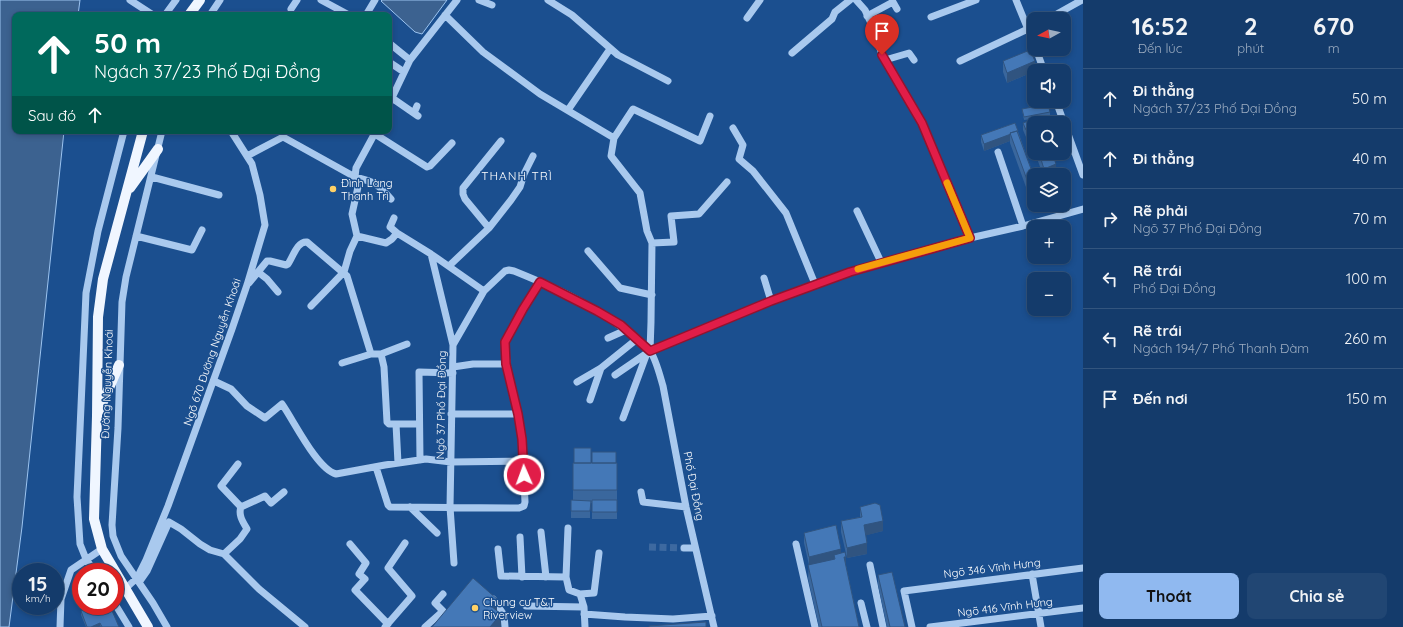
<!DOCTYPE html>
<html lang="vi">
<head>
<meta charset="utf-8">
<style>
	:root { --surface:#143b6b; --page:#214673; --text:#f1f3f6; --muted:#9dadc1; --line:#33557e; --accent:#90b9f0 }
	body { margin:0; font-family:Quicksand,sans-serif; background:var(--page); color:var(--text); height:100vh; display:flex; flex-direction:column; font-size:15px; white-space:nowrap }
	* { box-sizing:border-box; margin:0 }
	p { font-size:13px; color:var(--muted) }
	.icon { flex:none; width:22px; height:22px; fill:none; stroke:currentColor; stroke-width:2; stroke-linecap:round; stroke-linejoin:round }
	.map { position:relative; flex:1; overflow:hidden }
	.panel { display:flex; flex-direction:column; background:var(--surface); width:320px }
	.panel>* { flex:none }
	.top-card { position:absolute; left:12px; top:12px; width:380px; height:122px; border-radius:8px; box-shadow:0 2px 6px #0003,0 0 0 1px var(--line); background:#00695c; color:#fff; overflow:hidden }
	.needle { width:26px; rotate:262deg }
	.tools { position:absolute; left:1027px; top:12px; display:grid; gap:8px }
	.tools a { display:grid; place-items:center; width:44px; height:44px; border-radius:8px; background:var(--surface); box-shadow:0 2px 6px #0003,0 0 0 1px var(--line); font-size:20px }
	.speed { position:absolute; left:12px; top:563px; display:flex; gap:8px; font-size:20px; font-weight:700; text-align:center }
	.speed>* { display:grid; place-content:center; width:52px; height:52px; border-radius:50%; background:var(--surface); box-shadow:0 2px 6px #0003,0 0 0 1px var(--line); line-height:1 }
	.speed small { font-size:10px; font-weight:400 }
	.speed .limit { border:6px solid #d22; background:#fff; color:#111 }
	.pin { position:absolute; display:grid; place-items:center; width:34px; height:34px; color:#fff; margin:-41px -17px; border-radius:50% 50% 50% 0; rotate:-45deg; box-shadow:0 0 4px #0007 }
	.pin .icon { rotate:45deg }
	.me { position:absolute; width:44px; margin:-22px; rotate:358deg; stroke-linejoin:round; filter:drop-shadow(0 0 3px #0008) }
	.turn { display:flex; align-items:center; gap:14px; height:84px; padding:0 16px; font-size:18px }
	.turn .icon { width:52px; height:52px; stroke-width:2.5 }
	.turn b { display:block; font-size:28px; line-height:34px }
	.then { display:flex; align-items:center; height:38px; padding:0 16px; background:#0003; gap:8px; font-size:15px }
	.eta { display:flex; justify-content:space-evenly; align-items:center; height:68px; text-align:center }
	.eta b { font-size:24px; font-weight:700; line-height:28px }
	.action { display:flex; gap:8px; margin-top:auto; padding:8px 16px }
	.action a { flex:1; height:46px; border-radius:8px; background:var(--accent); color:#111; font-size:16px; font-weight:700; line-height:46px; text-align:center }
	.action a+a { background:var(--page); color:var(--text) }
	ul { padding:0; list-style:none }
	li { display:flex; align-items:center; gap:12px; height:60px; padding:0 16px; border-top:1px solid var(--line) }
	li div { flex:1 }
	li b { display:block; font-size:15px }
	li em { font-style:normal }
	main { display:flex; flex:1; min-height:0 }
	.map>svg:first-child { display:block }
</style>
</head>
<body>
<main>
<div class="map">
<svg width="1083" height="627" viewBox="0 0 1083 627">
	<rect width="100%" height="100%" fill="#1b4f8f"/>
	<!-- water -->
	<path fill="#3c6290" stroke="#9cc4f0" d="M0,0H80L78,15H15V131H64L22,527L9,627H0Z
		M382,0H447L422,34L415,32L381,1Z"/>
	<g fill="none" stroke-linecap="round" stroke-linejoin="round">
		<!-- minor-tunnel -->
		<path stroke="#3d69a0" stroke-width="7" stroke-dasharray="7 3.5" stroke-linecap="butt" d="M649,547L684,548"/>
		<!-- minor -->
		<path stroke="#a9c9ee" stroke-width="7" d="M130,0L153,15
			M321,0L349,15
			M479,0L492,5
			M548,0L572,15L618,55L668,81
			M856,0L865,10L875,32L882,55L922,123L970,238
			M1016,0L1034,44
			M291,9L297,0
			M165,15L176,0
			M210,15L220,0
			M366,15L375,0
			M445,15L483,52L540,94L614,138
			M867,16L893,2L897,9
			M931,17L976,0
			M747,18L760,0
			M1048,19L1082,0
			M389,43L410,60
			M1036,49L1044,71
			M792,53L832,19L835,12L850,0
			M885,60L909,53L914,60
			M960,61L1034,26
			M389,62L404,72
			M392,98L418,116
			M1056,101L1083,175
			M389,104L410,60L457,0
			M568,110L610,49
			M414,113L417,106
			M733,128L743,145L739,159L753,171L786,213L815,284
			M162,131L126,277L122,302L118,428L112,525L113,536L121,556L153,603L167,627
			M375,134L427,167L430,166L452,143
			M998,152L1023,226
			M1059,155L1074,150
			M247,156L283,137L355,177C375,182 378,184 391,199
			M152,177L219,195
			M857,211L881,262
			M394,218L390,227L397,233
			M489,228L465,199L463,194V188L501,141
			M136,236L192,250L202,230
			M357,236L386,243L392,239L397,233L431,254L484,291
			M652,243L674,242L671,216L699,214L727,182
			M588,251L620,288L652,295
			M431,254L453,345
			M449,266L489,228L511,200L520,187L524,174L533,156
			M258,272L267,279L278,292
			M764,278L771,301
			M249,283L267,261H270L286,265L288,264C293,257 297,241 307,242L347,276L371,354H381L384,367L387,422L389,424H396L398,463
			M311,306L344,272L350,251L357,236L352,214L358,187L355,177L356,168L376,131
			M608,338L626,330
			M650,351L651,322L652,243L647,231L640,193L611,156L614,138L633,109L700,141L710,116
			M381,354L407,344
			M342,363L371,354
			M453,367L473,364H507
			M615,375L650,351L771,301L850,272L970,238L1023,226L1083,209
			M214,381L231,389L247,406L265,418L282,404C294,421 317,469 336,474L385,465L426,459L451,462L524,461
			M577,382L601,368L637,339
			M590,400L601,368
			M451,414H518
			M623,418L647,353
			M396,424H419
			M420,460L419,372L453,373
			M238,464L221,486L241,507
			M376,467L388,505L390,507L519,508L524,506L525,502L522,439L518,414L507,364L505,342L523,309L540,282
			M641,492L643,502L686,507
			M410,507L437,533
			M568,528L566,577L569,590L580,594L584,607L585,627
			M541,532L546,577
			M520,537L522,577
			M350,544L366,563L359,574L365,579L355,590L388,624
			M796,544L815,627
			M684,548H695
			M498,549L501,576L566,577
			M224,554L240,539L247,529C243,522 238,515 241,507L265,496L271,503L284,492
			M454,563L450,507L453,345L484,291L505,271L509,270L514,271C556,288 601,308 636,339C640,343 647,347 650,351C656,359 660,376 663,386L686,507L714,627
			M870,565L883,627
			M95,572L86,559L80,544L77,497L86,293L98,231L124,131
			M1032,574L1041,627
			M140,581L147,571L169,522L181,529L200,544L210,550L224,554L259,589L305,627
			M126,588L137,578L146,560L168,506L232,329L247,285L265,225L260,195L252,164L231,131
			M580,594L594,593L599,553
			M493,599L504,615L505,627
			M861,603L867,627
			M115,604L129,627
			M526,606L584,607
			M584,614L625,617L673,619L712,616
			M60,627L61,599L71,570L102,549
			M385,627L412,596L388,568L405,543
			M425,627L443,611L435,603L443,594
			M912,627L904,591L1083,568
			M930,627L1083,608"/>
		<!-- major -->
		<path stroke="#f0f6ff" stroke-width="10" d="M189,15L200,0
			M143,131L103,279L98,317L97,416L94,519L102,549L148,627
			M130,188L158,149
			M99,411L119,365"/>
	</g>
	<!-- wall -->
	<path fill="#3a679d" d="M1003,61L1035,71L1007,83L1003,72Z
		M1022,109L1050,112V115L1042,117L1026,137L1023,130V123L1039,118L1024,120Z
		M1015,123L1034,177V205H1042V209L1035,212L1010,143V141L984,151L981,142V135Z
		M1033,135H1034V150L1033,146Z
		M1035,153H1052L1056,175H1043Z
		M573,463H617V519H592V503H590V518H571V500H573Z
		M860,507L883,531L866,535L867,554L847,558L841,532V521L860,517Z
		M804,533L841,553L846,566L859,627H819L808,578L809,565L804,543Z
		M878,575L905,627H887L878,585Z
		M81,611L119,627H101L100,626L99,627H86L81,615Z"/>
	<!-- shaded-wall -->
	<path fill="#305480" d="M1035,61V71L1007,83V73Z
		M1034,127V134L1026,137V130Z
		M1010,134V141L984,151V144Z
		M1056,164V175H1044V169Z
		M1035,205H1042V209L1035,212Z
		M883,521V531L864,536V525Z
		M867,543V554L847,558V548Z
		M841,549V559L834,555V561L809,567V557Z
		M844,557H846V571Z
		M497,599V619L491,606Z
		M501,614V627H490Z
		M100,623V626L99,627H91Z"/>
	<!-- building -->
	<path fill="#4478b7" stroke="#305480" d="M1030,50L1035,61L1007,73L1003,61Z
		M1048,104L1050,112L1024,117L1022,109Z
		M1042,116L1045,123H1034V127L1026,130L1023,123Z
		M1015,123L1018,131H1017L1010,133L1011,134L984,144L981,135Z
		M1017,131L1034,177V199L1010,133Z
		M1039,153H1052L1056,164L1044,169Z
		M574,448H591V463H574Z
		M592,452H616V463H592Z
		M573,463H617V490H573Z
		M571,500L591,501L590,511H571Z
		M592,500H617V512H592Z
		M875,503L880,505L883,521L864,525L867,543L847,548L841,521L862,517L860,507Z
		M836,525L841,549L809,557L804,533Z
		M845,552L846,557H844L859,627H822L808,565L835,559L834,555Z
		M892,572L905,627H890L878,575Z
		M473,578L497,599L491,606L501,614L490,627H432Z
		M92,606H110L119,627H102L100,623L91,627H87L81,611Z
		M706,622V627H649V626Z"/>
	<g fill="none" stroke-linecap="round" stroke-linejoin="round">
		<defs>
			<path id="route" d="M524,475L522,439L518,414L506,364L505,342L523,309L540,282L597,311L621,325L650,351L771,301L850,272L970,238L922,123L882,55"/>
		</defs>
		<!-- route casing -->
		<use href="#route" stroke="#92132f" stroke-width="10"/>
		<!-- route -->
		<use href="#route" stroke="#e11d48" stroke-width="7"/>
		<!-- slow -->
		<path stroke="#f59e0b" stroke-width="7" d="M858,269L970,238L947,183"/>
	</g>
	<!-- markers -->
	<g fill="#ffd166" stroke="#1b4f8f" stroke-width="1.5">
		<circle cx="333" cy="189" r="4"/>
		<circle cx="475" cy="608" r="4"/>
	</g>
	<g text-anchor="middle" stroke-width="3" stroke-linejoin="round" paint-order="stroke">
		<!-- poi labels -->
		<g font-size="11" fill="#fff" stroke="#1b4f8f" text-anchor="start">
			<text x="341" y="187">Đình Làng<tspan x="341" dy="13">Thanh Trì</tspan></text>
			<text x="483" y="606">Chung cư T&amp;T<tspan x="483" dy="13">Riverview</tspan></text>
		</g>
		<!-- street labels -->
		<g font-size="11" fill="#fff" stroke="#1b4f8f">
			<text transform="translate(212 352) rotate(-71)" y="4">Ngõ 670 Đường Nguyễn Khoái</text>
			<text transform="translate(107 384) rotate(-88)" y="4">Đường Nguyễn Khoái</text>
			<text transform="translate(441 405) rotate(-89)" y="4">Ngõ 37 Phố Đại Đồng</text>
			<text transform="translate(694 486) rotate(79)" y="4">Phố Đại Đồng</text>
			<text transform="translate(992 568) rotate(-7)" y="4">Ngõ 346 Vĩnh Hưng</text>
			<text transform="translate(1005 607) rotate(-7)" y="4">Ngõ 416 Vĩnh Hưng</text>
		</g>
		<!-- neighbourhood labels -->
		<g font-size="12" letter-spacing="1" fill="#fff" stroke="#1b4f8f">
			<text x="517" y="180">THANH TRÌ</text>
		</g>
	</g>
</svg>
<div class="tools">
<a><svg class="needle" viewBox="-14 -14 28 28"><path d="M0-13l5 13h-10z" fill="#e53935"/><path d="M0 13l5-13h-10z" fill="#9dadc1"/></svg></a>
<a><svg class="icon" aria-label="sound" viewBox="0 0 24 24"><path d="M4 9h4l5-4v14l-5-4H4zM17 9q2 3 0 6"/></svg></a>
<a><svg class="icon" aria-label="search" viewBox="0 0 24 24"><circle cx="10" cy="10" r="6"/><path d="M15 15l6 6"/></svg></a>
<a><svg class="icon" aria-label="layers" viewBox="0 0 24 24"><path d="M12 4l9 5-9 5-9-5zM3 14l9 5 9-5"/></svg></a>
<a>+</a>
<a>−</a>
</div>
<div class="speed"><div>15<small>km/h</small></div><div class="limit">20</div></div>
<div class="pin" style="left:882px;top:55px;background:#d93025"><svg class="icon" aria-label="arrive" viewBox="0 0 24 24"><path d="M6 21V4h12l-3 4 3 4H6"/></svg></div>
<svg class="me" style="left:524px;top:475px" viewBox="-20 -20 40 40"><circle r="17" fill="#e11d48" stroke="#fff" stroke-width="3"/><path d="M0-11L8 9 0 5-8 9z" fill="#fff"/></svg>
<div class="top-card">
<div class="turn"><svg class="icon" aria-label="ahead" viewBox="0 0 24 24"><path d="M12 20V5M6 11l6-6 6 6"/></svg><div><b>50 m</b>Ngách 37/23 Phố Đại Đồng</div></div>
<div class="then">Sau đó<svg class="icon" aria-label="ahead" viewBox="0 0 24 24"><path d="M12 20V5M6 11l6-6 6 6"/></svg></div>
</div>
</div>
<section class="panel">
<div class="eta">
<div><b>16:52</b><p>Đến lúc</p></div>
<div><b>2</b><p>phút</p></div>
<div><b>670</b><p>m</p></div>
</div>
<ul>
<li><svg class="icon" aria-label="ahead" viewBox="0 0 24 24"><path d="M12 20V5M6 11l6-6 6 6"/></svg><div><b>Đi thẳng</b><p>Ngách 37/23 Phố Đại Đồng</p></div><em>50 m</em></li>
<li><svg class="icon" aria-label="ahead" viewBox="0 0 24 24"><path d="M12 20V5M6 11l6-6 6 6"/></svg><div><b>Đi thẳng</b></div><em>40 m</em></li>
<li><svg class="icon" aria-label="right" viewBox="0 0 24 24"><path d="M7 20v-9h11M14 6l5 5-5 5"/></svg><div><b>Rẽ phải</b><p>Ngõ 37 Phố Đại Đồng</p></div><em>70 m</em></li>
<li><svg class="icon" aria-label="left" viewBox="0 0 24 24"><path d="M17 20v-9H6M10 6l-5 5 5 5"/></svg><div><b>Rẽ trái</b><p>Phố Đại Đồng</p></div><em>100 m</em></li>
<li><svg class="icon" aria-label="left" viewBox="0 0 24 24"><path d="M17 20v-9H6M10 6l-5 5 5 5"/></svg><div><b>Rẽ trái</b><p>Ngách 194/7 Phố Thanh Đàm</p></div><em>260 m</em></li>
<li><svg class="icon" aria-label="arrive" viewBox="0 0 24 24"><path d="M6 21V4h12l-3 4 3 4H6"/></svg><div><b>Đến nơi</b></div><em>150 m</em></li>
</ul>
<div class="action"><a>Thoát</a><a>Chia sẻ</a></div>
</section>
</main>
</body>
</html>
